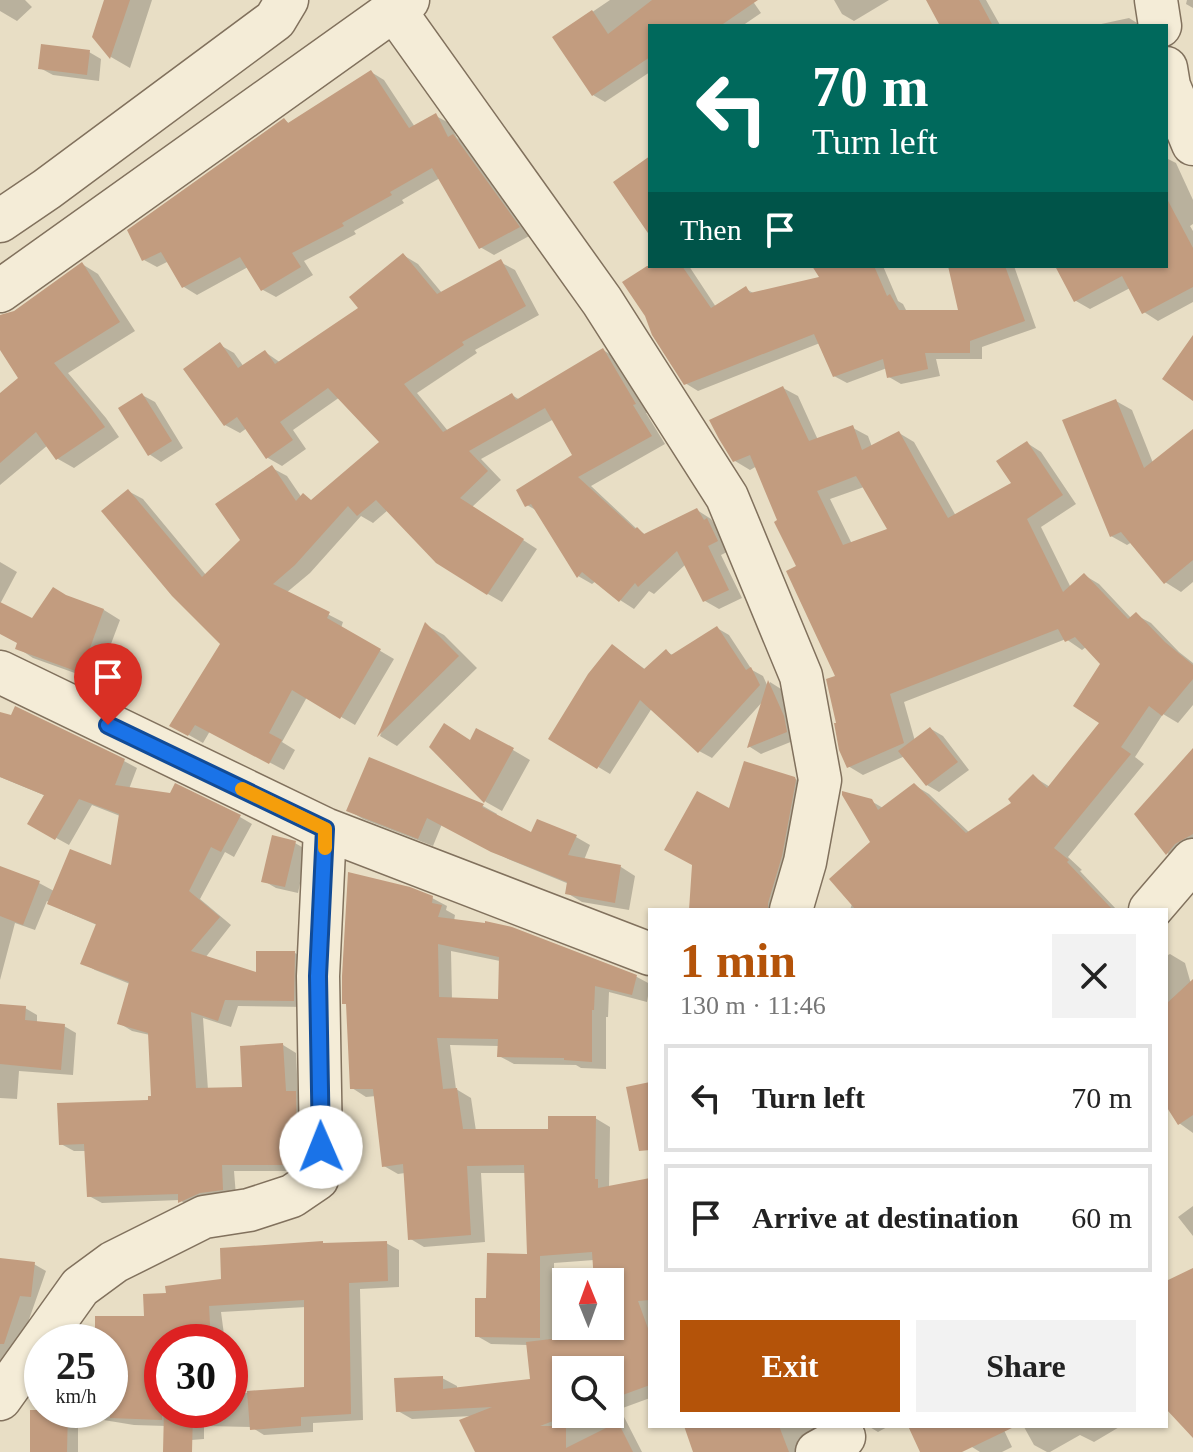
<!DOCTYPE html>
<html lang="en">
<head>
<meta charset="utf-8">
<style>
	:root { --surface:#fff; --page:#f2f2f2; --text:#222; --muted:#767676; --line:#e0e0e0; --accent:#b45309 }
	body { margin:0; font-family:Georgia,serif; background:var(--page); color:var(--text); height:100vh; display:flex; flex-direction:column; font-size:30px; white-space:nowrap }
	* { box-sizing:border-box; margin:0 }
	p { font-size:26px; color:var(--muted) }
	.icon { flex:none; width:44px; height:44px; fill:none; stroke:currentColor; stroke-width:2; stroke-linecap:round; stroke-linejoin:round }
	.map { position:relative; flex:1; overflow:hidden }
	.side { position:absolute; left:648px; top:908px; width:520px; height:520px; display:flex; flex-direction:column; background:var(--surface); border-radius:0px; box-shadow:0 2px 6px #0004 }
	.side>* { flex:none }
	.guide { position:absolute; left:648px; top:24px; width:520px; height:244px; border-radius:0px; box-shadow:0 2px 6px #0004; background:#00695c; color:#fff; overflow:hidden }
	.needle { width:52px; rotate:359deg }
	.controls { position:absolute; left:552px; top:1268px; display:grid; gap:16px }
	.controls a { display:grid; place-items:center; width:72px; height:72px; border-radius:0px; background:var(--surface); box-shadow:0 2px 6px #0004; font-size:40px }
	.speed { position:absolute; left:24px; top:1324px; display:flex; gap:16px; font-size:40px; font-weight:700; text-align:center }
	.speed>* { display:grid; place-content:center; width:104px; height:104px; border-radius:50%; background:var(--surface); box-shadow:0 2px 6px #0004; line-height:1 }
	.speed small { font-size:20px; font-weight:400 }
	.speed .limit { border:12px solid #d22; background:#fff; color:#111 }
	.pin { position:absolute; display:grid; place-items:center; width:68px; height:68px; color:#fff; margin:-82px -34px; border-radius:50% 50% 50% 0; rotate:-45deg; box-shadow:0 0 8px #0007 }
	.pin .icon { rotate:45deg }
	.me { position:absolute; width:88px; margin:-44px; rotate:359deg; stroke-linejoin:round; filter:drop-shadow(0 0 6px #0008) }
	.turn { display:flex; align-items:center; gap:28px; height:168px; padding:0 32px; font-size:36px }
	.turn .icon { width:104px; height:104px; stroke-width:2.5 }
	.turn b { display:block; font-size:56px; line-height:68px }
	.then { display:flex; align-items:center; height:76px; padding:0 32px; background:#0003; gap:16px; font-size:30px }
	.round { display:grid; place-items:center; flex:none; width:84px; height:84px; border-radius:0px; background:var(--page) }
	.overview { display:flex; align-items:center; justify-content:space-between; height:136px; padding:0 32px }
	h1 { font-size:48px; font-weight:700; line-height:60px; color:var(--accent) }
	.button { display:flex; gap:16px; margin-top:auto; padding:16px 32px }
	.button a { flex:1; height:92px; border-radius:0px; background:var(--accent); color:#fff; font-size:32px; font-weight:700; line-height:92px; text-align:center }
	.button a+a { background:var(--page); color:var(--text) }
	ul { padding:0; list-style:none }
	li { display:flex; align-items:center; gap:24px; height:108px; margin:0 16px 12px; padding:0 16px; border:4px solid var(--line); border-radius:0px }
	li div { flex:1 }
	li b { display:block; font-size:30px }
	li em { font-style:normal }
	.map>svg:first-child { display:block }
</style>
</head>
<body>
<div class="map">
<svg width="1193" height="1452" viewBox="0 0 1193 1452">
	<rect width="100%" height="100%" fill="#e8dec5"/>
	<!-- shadow -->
	<path fill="#0003" fill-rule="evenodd" d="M0,0H25L32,7L17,21L0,11Z
		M106,0H152L130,68L111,57L94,37Z
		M610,0H752L761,13L742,26H650V72L605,102L593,95L554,38Z
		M834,0H889L854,21L842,14Z
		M944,0H986L1000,25L942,26Z
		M1187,0H1193V8L1186,4Z
		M1129,18L1142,26H1092Z
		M89,52L101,59L99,81L53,75L40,68Z
		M371,72L384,80L415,127L436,116L449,123L457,138L466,144L531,235L494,255L480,247L440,178L402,200L404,203L354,231L356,234L304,261L313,275L276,297L263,290L248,267L197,295L184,287L169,261L157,267L144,260L284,120L290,124Z
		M1166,152L1168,159L1176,163L1193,200V224L1190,226L1193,231V302L1158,321L1144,312L1130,288L1090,309L1076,301L1057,266H1166Z
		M403,255L418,264L442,293L500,262L515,270L539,315L475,350L477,353L417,393L448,431L512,395L520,400L603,350L618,359L649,412L646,413L665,444L591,486L638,530L646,535L697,510L711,519L715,525L722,529L731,550L721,555L742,598L719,609L705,601L686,564L654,594L649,591L634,609L620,600L596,581L592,584L578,576L539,512L527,505L575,456L554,419L481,459L501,480L472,507L537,549L502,602L488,594L388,510L373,523L361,516L310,573L286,593L343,622L341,628L394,659L355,725L307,697L282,742L295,750L284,770L210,731L203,743L171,725L223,644L128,491L143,499L206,575L242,540L272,468L287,476L302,498L313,501L382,443L340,397L293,430L306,449L282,466L268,458L247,428L240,433L225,425L220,345L234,353L244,367L265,352L281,363L361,309Z
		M82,264L98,274L135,331L68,373L106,418L119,437L74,468L58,459L48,445L0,485V395L21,379L0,346V316L15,312Z
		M650,266H689L716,307L746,289L755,294L822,278L814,266H883L898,301L903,304L907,312H961L950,266H1014L1036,328L982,347V359H936L940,376L901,384L889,377L887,368L847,383L834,376L820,343L698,391L685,383Z
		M783,388L798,396L818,440L853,428L868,436L872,447L899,433L914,442L956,516L1014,483L1027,443L1041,452L1076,504L1041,527L1071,588L1084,575L1099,584L1132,619L1136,615L1151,623L1179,652L1193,663V705L1178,723L1163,714L1135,757L1144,764L1068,857L1082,870L1080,871L1117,910H850L872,843L871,801L883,808L914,785L929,794L970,833L1014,803L1034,777L1050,787L1102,723L1103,664L1086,647L1082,650L1066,639L904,702L915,741L931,729L943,736L969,770L939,792L927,785L905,756L863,775L848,766L837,678L798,567L757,466L750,470L735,461ZM864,487L890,530L852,544L830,499Z
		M142,395L155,402L183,448L161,462L149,454Z
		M1116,401L1132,410L1153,463L1193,431V582L1181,592L1165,582L1132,542L1127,545L1111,536Z
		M0,562L17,572L0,604L33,621L67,597L104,610L120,620L97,681L33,658L18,648L19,643L0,633Z
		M426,625L444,635L477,668L397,746L380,736Z
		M717,628L729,635L752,670L763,676L768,687L770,682L781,689L796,724L798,739L761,754L750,747L764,700L712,758L699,751L652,708L610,774L550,738L613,646L646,670L666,651L674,656Z
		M0,747L124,761L137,768L129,789L240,817L252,824L234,857L225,852L200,899L231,925L205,958L257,975L295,953L307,960V1007L238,1006L231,1027L203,1018L208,1090L244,1089L283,1045L296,1053L298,1095L308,1101L307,1171H234L236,1196L193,1209L180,1200L102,1203L89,1196L87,1151H74L61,1144L150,1101L153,1097L150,1035L132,1031L119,1023L130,984L95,970L83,963L97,925L62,910L47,901L35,930L15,923L0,980V868L39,883L54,891L113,868L120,816L92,805L69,845L29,823L46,796L0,777Z
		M431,747L513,750L530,760L502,811L486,802Z
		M1193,751V851L1183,862L1167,853Z
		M370,760L483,806L497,814L496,816L532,835L576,837L590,845L584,860L621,867L635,876L629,910L582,902L567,893L569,884L508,859L442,824L433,846L363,819L348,810Z
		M794,778L809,787L783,910H691Z
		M295,843L307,850L298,893L276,888L264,881Z
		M432,898L447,906L446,910L455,915L454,921L637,977L650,984L647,1002L609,992L608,1017H606V1069L581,1068L576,1065L514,1064L499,1056V1046L450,1045L456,1089L471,1098L476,1131H550L595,1118L610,1127L609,1188L650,1180V1398L620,1409L642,1452H478L472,1416L412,1419L398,1411L442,1378L457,1386V1390L532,1380L528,1345L491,1344L477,1336L488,1300L529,1256L526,1173H481L485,1242L424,1247L409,1238L405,1173L398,1174L384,1166L376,1096L366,1097L352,1088ZM451,951L500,961V1001L452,1000ZM594,1260L596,1282H610V1326H598V1335L554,1340V1263ZM566,1370H610V1414H566Z
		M1170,954L1185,963L1191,984L1193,982V1133L1179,1123L1166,1103V956Z
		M0,1006L25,1008L37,1015V1023L64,1026L76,1033L73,1075L19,1071L17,1099L0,1098Z
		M1193,1206V1236L1178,1217Z
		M386,1243L399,1250V1287L360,1289L363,1420L313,1423V1432L264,1435L251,1427L204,1426V1439L178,1441L166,1426L134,1425L79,1416L68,1410H110V1342H73H97L146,1318L168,1295L223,1281L327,1245ZM306,1307V1389L230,1394V1410H162V1342H225L221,1312Z
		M0,1260L32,1263L46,1271L12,1368L0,1372Z
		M67,1415L78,1422V1452H32Z
		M686,1426H813L818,1439L809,1452H694Z
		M868,1426H889L878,1432Z
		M966,1426H1002L1012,1447L1002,1452H980L972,1447Z
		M1026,1426H1121L1094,1442L1080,1435L1050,1452H1047L1034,1445L1024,1427Z"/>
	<!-- building -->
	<path fill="#c29c7f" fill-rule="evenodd" d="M104,0H130L110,59L92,37Z
		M652,0H758L720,26H650V57L592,96L552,37L592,10L608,34Z
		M926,0H979L993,26H940Z
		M41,44L90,50L87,75L38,69Z
		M371,70L409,128L436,113L448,137L453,134L520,227L479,249L432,168L390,192L392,195L342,223L344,226L292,253L301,267L261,291L240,257L182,288L161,252L142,261L127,230L284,118L288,123Z
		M650,156V236L613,182Z
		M1166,197L1193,248V287L1142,314L1122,276L1074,302L1055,266H1166Z
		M403,253L437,294L501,259L526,306L462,342L464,345L404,384L443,432L512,393L516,400L603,348L636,404L633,405L652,436L578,477L635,529L637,527L644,534L697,508L704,520L707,518L718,541L708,546L729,590L703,602L677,551L638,587L635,583L619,602L582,572L577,578L531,504L525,507L516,490L572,455L545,408L469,451L488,471L460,498L524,539L487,595L436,563L376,500L357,516L348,506L295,565L273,584L330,612L327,618L381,649L340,719L292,690L269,733L282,740L269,764L195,725L188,736L169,726L220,644L172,596L101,511L128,489L202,577L240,540L215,504L272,465L296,501L303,493L311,500L379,442L328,388L280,422L293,440L266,459L237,417L224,426L183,369L220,342L238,368L265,350L275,364L358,308L349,297Z
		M82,262L120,322L54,363L90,407L105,427L56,460L36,432L0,463V393L18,378L0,350V315L14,311Z
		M647,266H682L711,308L746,286L750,293L819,277L812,266H874L887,296L890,294L899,310H958L948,266H1005L1025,321L970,341V353H925L928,369L887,378L883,359L833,377L814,334L684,385L652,335L645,316L622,282Z
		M1193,335V401L1162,379Z
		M783,386L809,441L853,425L862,450L899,431L921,471L948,518L1011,483L996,461L1027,441L1063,495L1027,519L1063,592L1084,573L1128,619L1136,612L1165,642L1193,665V679L1162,716L1149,706L1121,747L1131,754L1054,848L1069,860L1067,862L1113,910H856L829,879L870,842L842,795V791L872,799L878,810L914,783L966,833L1011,803L1008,799L1033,774L1047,788L1099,723L1073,706L1100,664L1075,637L1065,642L1058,629L890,694L904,743L847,768L839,750L834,723H836L826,679L835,676L786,571L796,566L774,522L777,520L750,455L733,462L719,439L709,420ZM856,476L887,529L843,545L817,491Z
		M142,393L172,441L148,456L118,408Z
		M1116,399L1144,468L1193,429V560L1164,584L1121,532L1110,537L1062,420Z
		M53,587L66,595L104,609L81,673L15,649L17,643L0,634V602L32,618Z
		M425,622L459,656L377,737Z
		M717,626L746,670L751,667L760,685L698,753L640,700L597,769L548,739L588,674L612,644L644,669L666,649L671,655Z
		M768,680L784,716L787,732L747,748Z
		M15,706L125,759L115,785L170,793L175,783L241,815L221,852L211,847L189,891L220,917L191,951L256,972V951H295L294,1001L225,1000L218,1021L191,1012L196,1088L242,1087L240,1046L283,1043L286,1091H296L297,1146L295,1165H222L223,1190L200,1193L178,1203V1194L87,1197L84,1144L59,1145L57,1103L148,1100V1096H151L148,1033L117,1024L129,982L80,964L96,924L47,904L70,849L111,865L119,814L79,799L55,840L27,824L44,795L0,777V712L11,715Z
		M444,723L470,740L476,728L514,748L484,803L429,747Z
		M930,727L958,762L926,786L898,751Z
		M1193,748V834L1175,844L1166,855L1134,814Z
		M369,757L484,804L482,807L531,832L537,819L577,835L568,855L621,865L615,903L565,894L567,882L491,852L427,818L418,839L346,811Z
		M744,761L795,777L796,780L782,856L768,903V910H689L692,865L664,850L697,791L729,808Z
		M272,835L296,841L285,887L261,882Z
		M0,866L40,881L23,925L0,916Z
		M348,872L410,887L433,896L432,903L442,905L438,917L485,923V921L512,927L637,975L632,995L595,986L594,1010H592V1062L564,1060V1058L497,1057L498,1039L437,1038L443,1089L457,1088L463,1129H548V1116H596L595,1179H598V1188L650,1178V1300L638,1301L650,1334V1385L617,1397L610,1379V1370H566V1416L540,1426H566V1448L610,1426H620L633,1452H475L459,1420L492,1407L396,1412L394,1378L443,1376V1389L530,1379L526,1342L610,1332V1282H594L592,1252L540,1256V1338L475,1337V1298H486L487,1253L527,1254L524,1165L467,1166L471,1235L408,1240L403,1164L382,1167L373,1089H350L346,1004H342V976ZM438,944L499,957L498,999L439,997Z
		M1193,979V1115L1178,1125L1166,1106V1004Z
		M0,1004L26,1006L25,1020L65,1024L61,1070L0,1064Z
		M650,1082V1150L639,1151L626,1087Z
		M323,1241V1243L387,1241L388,1281L349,1283L351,1414L301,1417V1426L250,1430L247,1391L304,1387V1300L209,1306L211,1342H162V1420L110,1418V1342H95V1316H144L143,1294L166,1293L165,1286L221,1279L220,1248Z
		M0,1258L35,1262L31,1297L20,1296L4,1344H0Z
		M1193,1268V1438L1166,1409V1281Z
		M30,1410H68L67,1452H30Z
		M164,1410H193L192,1452H163Z
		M684,1426H779L789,1452H693Z
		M908,1426H1016L962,1452H920Z"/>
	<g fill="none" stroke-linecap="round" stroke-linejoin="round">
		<defs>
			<path id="minor" d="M1156,0L1160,26
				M395,11L602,301L727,497L801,676L820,780L805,862L791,910
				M1166,68L1169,86L1193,144
				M0,221L47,189L275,20L287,0
				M0,291L408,0
				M0,672L325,829L650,954
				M1150,910L1193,860
				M0,1399L80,1287L114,1262L204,1217L249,1210L292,1196L317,1179L321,1147L318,976L325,829
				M817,1452L844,1437"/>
		</defs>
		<!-- minor casing -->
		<use href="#minor" stroke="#81715d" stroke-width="45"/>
		<!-- minor -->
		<use href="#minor" stroke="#f4ecd7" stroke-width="42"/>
	</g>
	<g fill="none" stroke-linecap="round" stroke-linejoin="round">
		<defs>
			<path id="route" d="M108,725L325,829L318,976L321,1147"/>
		</defs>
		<!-- route casing -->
		<use href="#route" stroke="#114b97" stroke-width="20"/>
		<!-- route -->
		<use href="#route" stroke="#1a73e8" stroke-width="14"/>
		<!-- slow -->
		<path stroke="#f59e0b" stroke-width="14" d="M242,789L325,829V848"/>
	</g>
</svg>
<div class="controls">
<a><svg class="needle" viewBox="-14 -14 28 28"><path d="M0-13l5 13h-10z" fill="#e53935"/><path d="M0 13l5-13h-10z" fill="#767676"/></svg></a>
<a><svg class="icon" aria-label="search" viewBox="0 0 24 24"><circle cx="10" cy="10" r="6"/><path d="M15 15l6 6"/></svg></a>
</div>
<div class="speed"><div>25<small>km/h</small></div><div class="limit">30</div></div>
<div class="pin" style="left:108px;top:725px;background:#d93025"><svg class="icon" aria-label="arrive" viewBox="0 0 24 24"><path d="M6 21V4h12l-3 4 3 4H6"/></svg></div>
<svg class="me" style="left:321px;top:1147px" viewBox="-20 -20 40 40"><circle r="19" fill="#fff"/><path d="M0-13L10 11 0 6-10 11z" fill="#1a73e8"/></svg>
<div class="guide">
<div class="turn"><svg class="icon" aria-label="left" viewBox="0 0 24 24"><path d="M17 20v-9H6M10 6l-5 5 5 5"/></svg><div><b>70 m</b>Turn left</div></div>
<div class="then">Then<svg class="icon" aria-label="arrive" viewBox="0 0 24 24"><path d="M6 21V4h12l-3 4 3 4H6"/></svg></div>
</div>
<section class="side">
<div class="overview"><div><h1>1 min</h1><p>130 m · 11:46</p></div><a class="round"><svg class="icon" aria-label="close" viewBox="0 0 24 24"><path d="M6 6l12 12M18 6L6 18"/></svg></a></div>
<ul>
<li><svg class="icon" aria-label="left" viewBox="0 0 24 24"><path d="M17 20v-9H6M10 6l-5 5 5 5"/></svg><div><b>Turn left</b></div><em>70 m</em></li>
<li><svg class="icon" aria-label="arrive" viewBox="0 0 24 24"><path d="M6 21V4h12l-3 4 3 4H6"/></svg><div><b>Arrive at destination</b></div><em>60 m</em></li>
</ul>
<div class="button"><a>Exit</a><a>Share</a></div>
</section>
</div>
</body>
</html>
